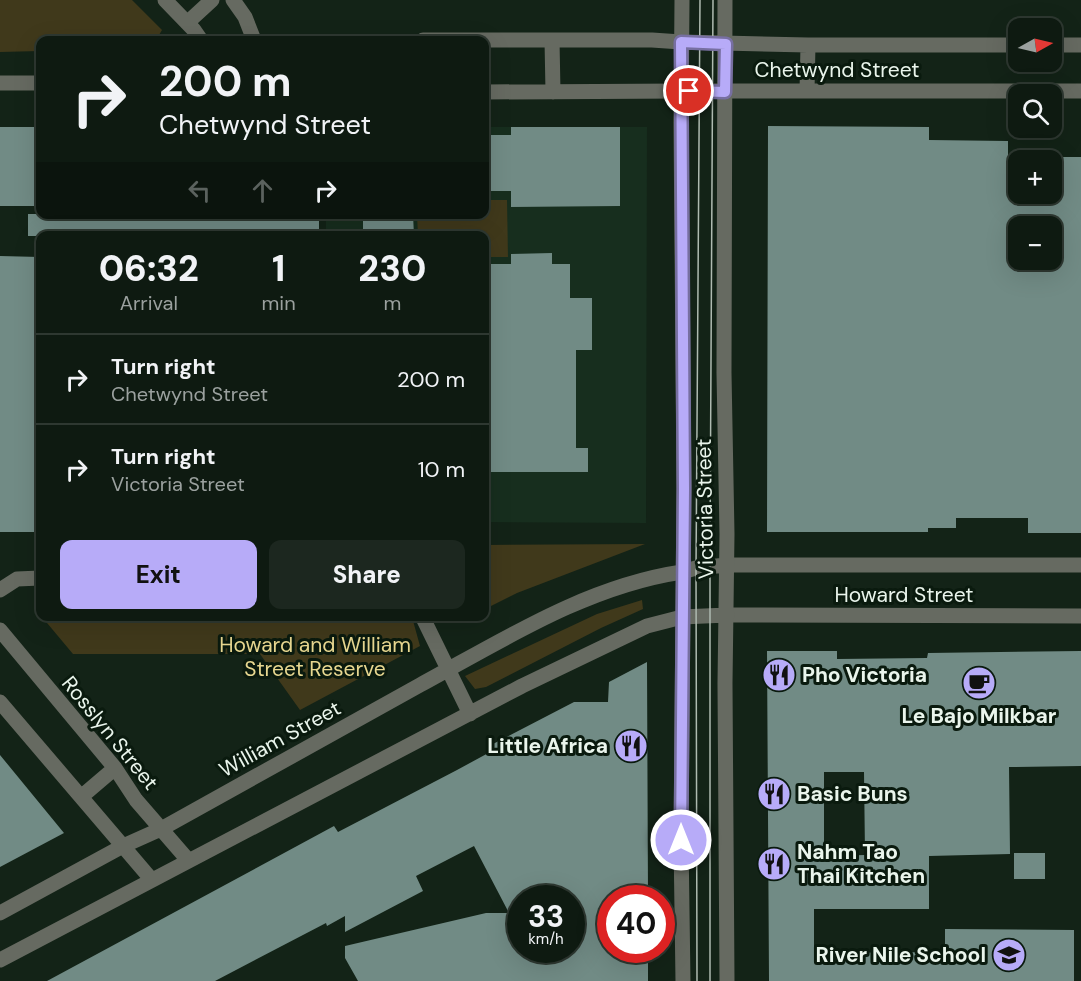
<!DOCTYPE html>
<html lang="en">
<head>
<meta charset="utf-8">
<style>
	:root { --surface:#0e1a11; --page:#1c271f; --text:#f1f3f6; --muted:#9ba19f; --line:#2e3831; --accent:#b7abf8 }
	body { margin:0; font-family:"DM Sans",sans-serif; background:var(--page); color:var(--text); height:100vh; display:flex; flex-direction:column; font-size:22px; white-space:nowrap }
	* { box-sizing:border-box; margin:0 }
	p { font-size:20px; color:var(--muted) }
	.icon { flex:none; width:33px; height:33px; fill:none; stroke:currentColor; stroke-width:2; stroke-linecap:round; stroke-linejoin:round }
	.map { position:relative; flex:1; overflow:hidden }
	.sheet { position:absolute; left:36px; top:231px; width:453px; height:390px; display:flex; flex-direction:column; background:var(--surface); border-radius:12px; box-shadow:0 6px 24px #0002,0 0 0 2px var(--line) }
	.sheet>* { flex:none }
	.top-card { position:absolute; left:36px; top:36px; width:453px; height:183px; border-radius:12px; box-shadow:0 6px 24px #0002,0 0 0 2px var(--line); background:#0e1a11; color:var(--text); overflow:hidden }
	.needle { width:39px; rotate:82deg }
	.tools { position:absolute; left:1008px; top:18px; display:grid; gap:12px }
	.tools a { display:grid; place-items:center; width:54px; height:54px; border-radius:12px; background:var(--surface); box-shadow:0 6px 24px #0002,0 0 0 2px var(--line); font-size:30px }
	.speed { position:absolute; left:507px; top:885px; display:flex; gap:12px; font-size:30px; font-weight:700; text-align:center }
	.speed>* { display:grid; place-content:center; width:78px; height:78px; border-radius:50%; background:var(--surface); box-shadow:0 6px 24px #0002,0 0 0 2px var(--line); line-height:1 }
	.speed small { font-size:15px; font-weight:400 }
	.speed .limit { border:9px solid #d22; background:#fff; color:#111 }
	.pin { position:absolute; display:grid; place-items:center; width:51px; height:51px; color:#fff; margin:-26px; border:3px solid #fff; border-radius:50%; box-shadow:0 2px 6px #0007 }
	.me { position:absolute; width:66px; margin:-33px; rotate:0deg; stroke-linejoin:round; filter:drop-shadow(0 0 4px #0008) }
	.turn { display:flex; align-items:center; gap:21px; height:126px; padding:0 24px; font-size:27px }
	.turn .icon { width:78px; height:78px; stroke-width:2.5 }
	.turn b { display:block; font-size:42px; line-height:51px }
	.lanes { display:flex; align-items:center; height:57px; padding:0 24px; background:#0003; justify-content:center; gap:30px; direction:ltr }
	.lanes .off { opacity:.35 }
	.eta { display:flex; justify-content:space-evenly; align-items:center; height:102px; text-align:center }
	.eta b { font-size:36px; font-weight:800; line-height:42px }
	.button { display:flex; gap:12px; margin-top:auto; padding:12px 24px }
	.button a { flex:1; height:69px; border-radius:12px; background:var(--accent); color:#111; font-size:24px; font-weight:800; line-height:69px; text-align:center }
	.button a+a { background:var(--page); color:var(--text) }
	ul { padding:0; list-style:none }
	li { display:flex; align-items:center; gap:18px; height:90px; padding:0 24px; border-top:2px solid var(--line) }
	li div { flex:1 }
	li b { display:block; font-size:22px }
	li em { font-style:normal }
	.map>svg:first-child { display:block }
</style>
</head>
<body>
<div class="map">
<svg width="1081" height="981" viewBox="0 0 1081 981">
	<rect width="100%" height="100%" fill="#132317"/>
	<!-- built -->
	<path fill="#172e1e" d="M485,127H647L646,523L485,522L484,236L326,235V215L484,214Z"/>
	<!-- green -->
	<path fill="#40391b" d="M0,0H132L162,30L156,40H40V51L0,52Z
		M485,200H507L508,257H485L484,236L418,235L417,215L484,214Z
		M645,544L517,593L485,609V545Z
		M642,600L643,609L601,628L486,687L475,689L465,676L597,614Z
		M42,617H412L420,646L300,710L260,654H73Z"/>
	<!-- building -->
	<path fill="#718b85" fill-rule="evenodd" d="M768,126L929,127V140L1008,141V157H1081V533H1028V518H956V528H928V532H767ZM1018,160H1052V194H1018ZM1018,226H1052V260H1018Z
		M0,127H40V206H0Z
		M511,127H620V206L511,207V191H484V135H511Z
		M28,214H319V236H28Z
		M363,214H413L414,236H363Z
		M552,253V264H570V298H592V350H576V448H588V472H484V272H490V264H511V254Z
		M0,256L40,257V532H0Z
		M767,651H837V659L927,658L928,653L1081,651V766L1009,767L1010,854L929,856V909H814V953L945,952V929L1074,930V981H769ZM824,772H864L865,855L824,856Z
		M647,662L648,898H610V950H648V981H358L345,958V946L486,913H509L474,846L416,876L423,891L345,932V916L327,926L326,923L215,981H47L334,826L338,832L457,770L492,751L489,746L574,702H608L609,682ZM520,898H572V950H520Z
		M0,755L64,833L0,867Z
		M1014,853H1045V879H1014Z"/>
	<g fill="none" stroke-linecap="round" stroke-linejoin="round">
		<!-- minor -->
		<path stroke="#666a61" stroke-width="15" d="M165,0L194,30L201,40
			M233,0L245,17L254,40
			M187,23L212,0
			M423,40H652L681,42
			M552,40L553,92
			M0,83H40
			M484,92L682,91
			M727,565H1081
			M0,590L17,579L40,578
			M727,615L1081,616
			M422,616L470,714
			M0,630L115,768L136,800L188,860
			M0,702L151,879
			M81,797L115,768
			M0,913L123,846L161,829C247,781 334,733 420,685C503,640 587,586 682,572
			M0,960L522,686L647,626L682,617"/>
		<!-- tertiary -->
		<path stroke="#666a61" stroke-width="15" d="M682,0L681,123L684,488L681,840L683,981
			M725,0L724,373L727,534L725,683L727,981
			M681,42L808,45H1018
			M1052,45H1081
			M682,91H1081
			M807,91L808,45
			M682,572L696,568L727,565
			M682,617L727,615"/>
		<!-- tram -->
		<path stroke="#afbbb1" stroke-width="1.5" d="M697,981L696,568L700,0
			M710,981V541L713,0"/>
	</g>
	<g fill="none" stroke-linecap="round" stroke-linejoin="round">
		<defs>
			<path id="route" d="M681,840L684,488L681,42L726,44L725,92L689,91"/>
		</defs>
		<!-- route casing -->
		<use href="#route" stroke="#776fa1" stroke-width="15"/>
		<!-- route -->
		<use href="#route" stroke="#b7abf8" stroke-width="10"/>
	</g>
	<!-- icons -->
	<defs>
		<symbol id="restaurant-disc" viewBox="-11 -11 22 22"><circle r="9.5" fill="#b7abf8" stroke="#0a1a0e"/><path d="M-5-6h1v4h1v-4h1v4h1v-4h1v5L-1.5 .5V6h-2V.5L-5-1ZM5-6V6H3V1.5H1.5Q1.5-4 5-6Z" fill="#111"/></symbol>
		<symbol id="cafe-disc" viewBox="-11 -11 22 22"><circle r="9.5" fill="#b7abf8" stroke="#0a1a0e"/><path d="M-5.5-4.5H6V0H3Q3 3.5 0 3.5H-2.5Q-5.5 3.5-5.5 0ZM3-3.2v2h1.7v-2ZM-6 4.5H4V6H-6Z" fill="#111"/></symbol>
		<symbol id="school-disc" viewBox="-11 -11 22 22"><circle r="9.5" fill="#b7abf8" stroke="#0a1a0e"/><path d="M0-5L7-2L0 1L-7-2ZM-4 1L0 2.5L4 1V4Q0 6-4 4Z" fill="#111"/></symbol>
	</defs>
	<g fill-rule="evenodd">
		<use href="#restaurant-disc" x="760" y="656" width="38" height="38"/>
		<use href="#cafe-disc" x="960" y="664" width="38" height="38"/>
		<use href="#restaurant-disc" x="612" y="727" width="38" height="38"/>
		<use href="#restaurant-disc" x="755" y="775" width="38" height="38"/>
		<use href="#restaurant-disc" x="755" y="845" width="38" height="38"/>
		<use href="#school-disc" x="990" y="936" width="38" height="38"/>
	</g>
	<g text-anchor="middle" stroke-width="6" stroke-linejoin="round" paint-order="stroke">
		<!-- street labels -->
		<g font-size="21" fill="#eaf5ec" stroke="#0a1a0e">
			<text x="837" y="77">Chetwynd Street</text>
			<text transform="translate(705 509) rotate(-91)" y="7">Victoria Street</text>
			<text x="904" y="602">Howard Street</text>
			<text transform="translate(110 733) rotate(51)" y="7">Rosslyn Street</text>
			<text transform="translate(280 739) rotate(-29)" y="7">William Street</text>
		</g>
		<!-- park labels -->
		<g font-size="21" fill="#e7d790" stroke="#0a1a0e">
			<text x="315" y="652">Howard and William<tspan x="315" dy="24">Street Reserve</tspan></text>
		</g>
		<!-- poi labels -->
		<g font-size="21" font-weight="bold" fill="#eaf5ec" stroke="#0a1a0e" text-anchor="start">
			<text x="802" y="682">Pho Victoria</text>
			<text x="979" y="723" text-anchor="middle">Le Bajo Milkbar</text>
			<text x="608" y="753" text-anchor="end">Little Africa</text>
			<text x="797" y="801">Basic Buns</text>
			<text x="797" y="859">Nahm Tao<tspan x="797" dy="24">Thai Kitchen</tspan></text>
			<text x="986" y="962" text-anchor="end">River Nile School</text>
		</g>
	</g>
</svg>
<div class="tools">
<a><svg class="needle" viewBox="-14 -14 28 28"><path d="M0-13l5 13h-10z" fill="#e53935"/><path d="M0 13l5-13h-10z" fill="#9ba19f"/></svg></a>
<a><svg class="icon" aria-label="search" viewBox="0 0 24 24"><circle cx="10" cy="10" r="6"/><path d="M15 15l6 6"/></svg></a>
<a>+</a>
<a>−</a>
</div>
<div class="speed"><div>33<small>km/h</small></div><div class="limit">40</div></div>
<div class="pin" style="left:689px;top:91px;background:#d93025"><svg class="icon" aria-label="arrive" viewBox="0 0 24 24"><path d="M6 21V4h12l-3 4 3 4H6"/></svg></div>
<svg class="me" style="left:681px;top:840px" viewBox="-20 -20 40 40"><circle r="17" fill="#b7abf8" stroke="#fff" stroke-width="3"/><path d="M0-11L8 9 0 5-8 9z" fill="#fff"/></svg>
<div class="top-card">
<div class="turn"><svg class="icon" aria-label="right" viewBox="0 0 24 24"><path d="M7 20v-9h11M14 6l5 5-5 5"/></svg><div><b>200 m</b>Chetwynd Street</div></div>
<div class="lanes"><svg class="icon off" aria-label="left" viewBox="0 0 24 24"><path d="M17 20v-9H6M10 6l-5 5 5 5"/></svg><svg class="icon off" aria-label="ahead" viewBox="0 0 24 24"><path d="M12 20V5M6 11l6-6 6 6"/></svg><svg class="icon" aria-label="right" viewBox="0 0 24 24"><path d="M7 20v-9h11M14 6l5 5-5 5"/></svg></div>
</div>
<section class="sheet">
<div class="eta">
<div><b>06:32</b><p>Arrival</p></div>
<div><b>1</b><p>min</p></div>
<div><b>230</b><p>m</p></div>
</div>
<ul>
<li><svg class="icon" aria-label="right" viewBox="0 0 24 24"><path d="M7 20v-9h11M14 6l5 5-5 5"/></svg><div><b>Turn right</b><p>Chetwynd Street</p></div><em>200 m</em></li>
<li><svg class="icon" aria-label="right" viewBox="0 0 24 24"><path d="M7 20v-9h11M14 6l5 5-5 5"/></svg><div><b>Turn right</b><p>Victoria Street</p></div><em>10 m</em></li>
</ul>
<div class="button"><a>Exit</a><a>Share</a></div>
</section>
</div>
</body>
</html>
